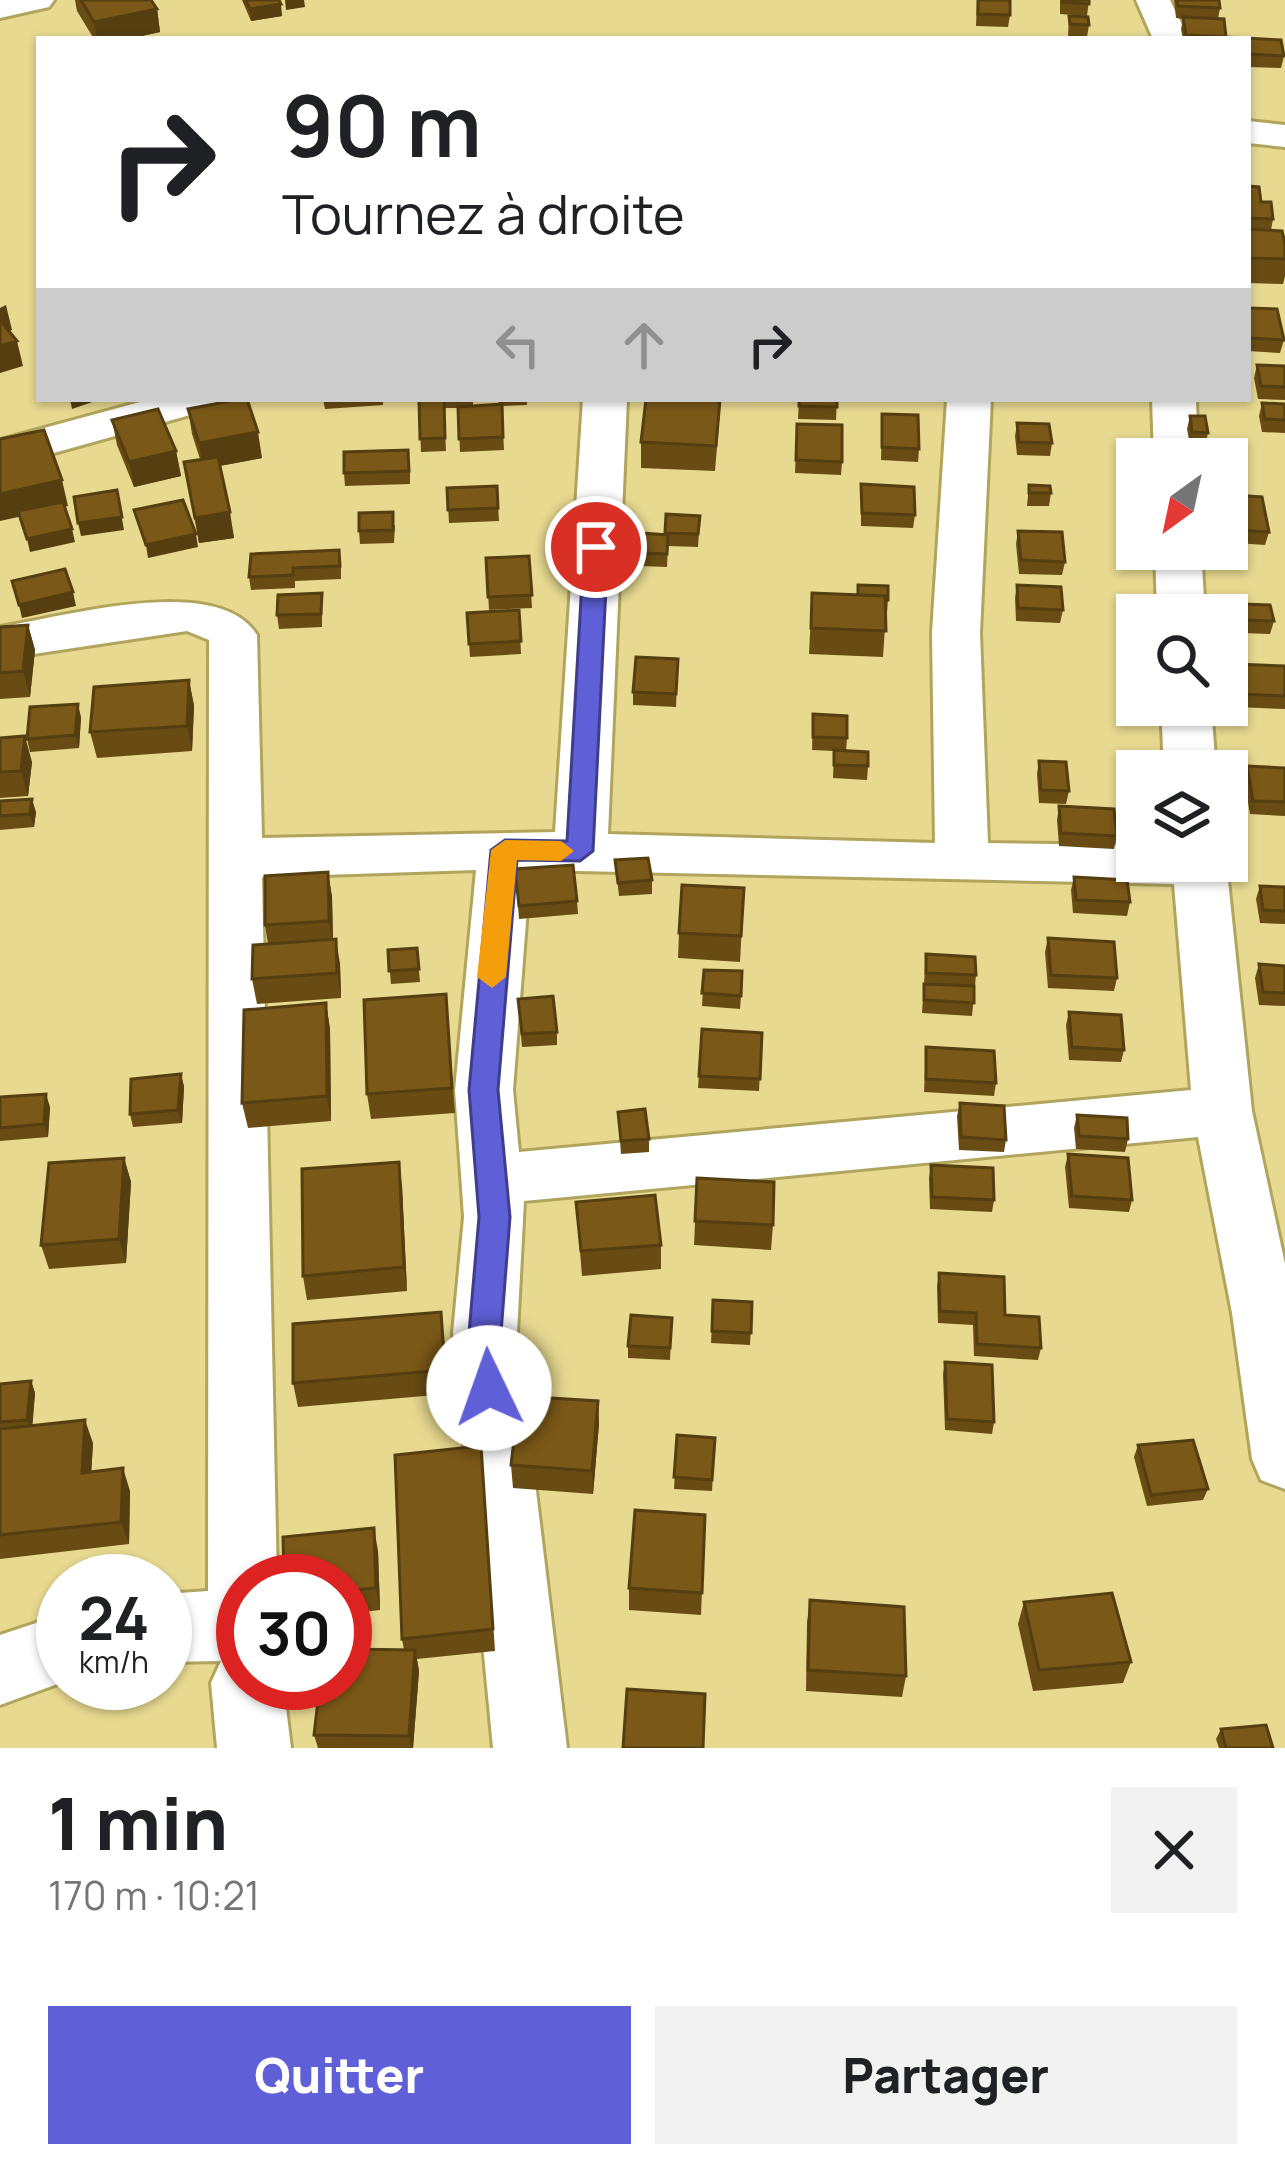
<!DOCTYPE html>
<html lang="fr">
<head>
<meta charset="utf-8">
<style>
	:root { --surface:#fff; --page:#f2f2f2; --text:#202124; --muted:#757577; --accent:#5f5fd7 }
	body { margin:0; font-family:Manrope,sans-serif; background:var(--page); color:var(--text); height:100vh; display:flex; flex-direction:column; font-size:45px; white-space:nowrap }
	* { box-sizing:border-box; margin:0 }
	p { font-size:39px; color:var(--muted) }
	.icon { flex:none; width:66px; height:66px; fill:none; stroke:currentColor; stroke-width:2; stroke-linecap:round; stroke-linejoin:round }
	.map { position:relative; height:1748px; overflow:hidden }
	.side { display:flex; flex-direction:column; background:var(--surface); flex:1 }
	.side>* { flex:none }
	.hud { position:absolute; left:36px; top:36px; width:1215px; height:366px; border-radius:0px; box-shadow:0 3px 9px #0004; background:#fff; color:var(--text); overflow:hidden }
	.needle { width:78px; rotate:213deg }
	.controls { position:absolute; left:1116px; top:438px; display:grid; gap:24px }
	.controls a { display:grid; place-items:center; width:132px; height:132px; border-radius:0px; background:var(--surface); box-shadow:0 3px 9px #0004; font-size:60px }
	.speed { position:absolute; left:36px; top:1554px; display:flex; gap:24px; font-size:60px; font-weight:700; text-align:center }
	.speed>* { display:grid; place-content:center; width:156px; height:156px; border-radius:50%; background:var(--surface); box-shadow:0 3px 9px #0004; line-height:1 }
	.speed small { font-size:30px; font-weight:400 }
	.speed .limit { border:18px solid #d22; background:#fff; color:#111 }
	.pin { position:absolute; display:grid; place-items:center; width:102px; height:102px; color:#fff; margin:-51px; border:6px solid #fff; border-radius:50%; box-shadow:0 3px 12px #0007 }
	.me { position:absolute; width:132px; margin:-66px; rotate:357deg; stroke-linejoin:round; filter:drop-shadow(0 0 9px #0008) }
	.turn { display:flex; align-items:center; gap:42px; height:252px; padding:0 48px; font-size:54px }
	.turn .icon { width:156px; height:156px; stroke-width:2.5 }
	.turn b { display:block; font-size:84px; line-height:102px }
	.lanes { display:flex; align-items:center; height:114px; padding:0 48px; background:#0003; justify-content:center; gap:60px; direction:ltr }
	.lanes .off { opacity:.35 }
	.round { display:grid; place-items:center; flex:none; width:126px; height:126px; border-radius:0px; background:var(--page) }
	.summary { display:flex; align-items:center; justify-content:space-between; height:204px; padding:0 48px }
	h1 { font-size:72px; font-weight:800; line-height:90px }
	.primary-button { display:flex; gap:24px; margin-top:auto; padding:24px 48px }
	.primary-button a { flex:1; height:138px; border-radius:0px; background:var(--accent); color:#fff; font-size:48px; font-weight:800; line-height:138px; text-align:center }
	.primary-button a+a { background:var(--page); color:var(--text) }
	.map>svg:first-child { display:block }
</style>
</head>
<body>
<div class="map">
<svg width="1285" height="1748" viewBox="0 0 1285 1748">
	<rect width="100%" height="100%" fill="#e7d990"/>
	<g fill="none" stroke-linecap="round" stroke-linejoin="round">
		<defs>
			<path id="minor" d="M0,0H54L49,7L0,18Z
				M1136,0H1170L1189,39H1153Z
				M1248,121L1285,125V147L1248,143Z
				M151,399H222L215,408L0,468V440Z
				M583,399H627L608,834L935,843L932,633L947,399H991L980,633L988,843L1137,845V861H1226L1252,1111L1285,1264V1489L1261,1480L1252,1459L1232,1313L1198,1137L524,1201L517,1333L567,1748H493L453,1333L464,1217L455,1090L476,870L262,877L277,1581H243V1683H283L291,1748H217L211,1683L221,1661L165,1662V1594L208,1591L209,640L187,631L0,659V627C64,617 218,572 257,635L262,838L555,832ZM530,870L1174,884L1191,1090L519,1152L513,1090Z
				M1152,399H1196L1198,459H1154Z
				M1155,549H1201L1205,615H1157Z
				M1161,705H1211L1216,771H1164Z
				M63,1614V1682L0,1705V1635Z"/>
		</defs>
		<!-- minor casing -->
		<use href="#minor" stroke="#b1a45d" stroke-width="6"/>
		<!-- minor -->
		<use href="#minor" fill="#fff" fill-rule="evenodd"/>
	</g>
	<!-- wall -->
	<path fill="#694c14" d="M75,0H151L157,9L160,32L128,39H94L77,11Z
		M242,0H279L282,16L251,21Z
		M977,0L1010,15L1008,27L976,26Z
		M1060,0H1089L1087,16L1060,14Z
		M1174,0H1219L1220,8L1218,19H1224L1226,37L1281,40L1284,56L1281,68L1248,67V39H1183L1181,29L1183,19L1176,18Z
		M1069,16L1089,25L1087,37L1068,36Z
		M1248,186L1273,219L1271,230L1285,243V276L1283,284L1248,283Z
		M1248,308L1284,340L1280,353L1248,351Z
		M1257,365L1285,366V400L1258,399L1254,378Z
		M323,399H383V405L325,409Z
		M473,399V406L499,405L498,399H527V405L502,406L504,450L460,452L458,408H444L446,451L421,452L419,400Z
		M646,399H721L715,471L641,468V442Z
		M799,399H837L836,420L798,419Z
		M1262,403L1285,404V433L1262,432L1259,416Z
		M188,409L262,458L220,466L234,538L199,543L184,462L200,459L192,434Z
		M882,414L919,449L918,462L881,460Z
		M1190,416L1208,433L1205,446L1190,445L1187,429Z
		M112,420L176,451L181,476L134,487L117,445Z
		M1017,423L1052,443L1050,456L1017,455L1015,436Z
		M797,424L842,462L841,475L795,473Z
		M410,463V484L345,486L344,473Z
		M861,484L915,515L913,528L861,526Z
		M1029,485L1051,493L1049,506H1027Z
		M497,486L499,521L449,523L447,488Z
		M1233,495L1269,532L1265,545L1236,543L1230,509Z
		M666,514L700,516L698,547L668,546L667,567L640,566V553L665,534Z
		M395,525L394,543L360,544L359,531Z
		M1018,531L1065,562L1062,575L1019,574L1016,544Z
		M251,554L341,563V579L295,581V588L251,590L249,577Z
		M529,556L532,608L489,610L486,558Z
		M858,585L888,600L887,613H886L883,657L809,654L812,593L857,595Z
		M1017,585L1063,610L1060,623L1016,621L1015,598Z
		M322,593V627L279,629L277,615Z
		M1241,604L1274,621L1270,634L1241,633L1238,617Z
		M519,610L521,654L470,657L467,613Z
		M28,625L35,650L30,697L0,699V627Z
		M678,659L676,707L633,705V692Z
		M1235,664L1285,666V709L1237,707L1231,677Z
		M189,680L194,706L192,751L97,758L90,732Z
		M813,714L847,738L846,751L868,766L867,780L833,778L834,751L812,750Z
		M81,717L79,748L30,752L27,739Z
		M0,738L32,762L28,796L0,798Z
		M1039,761L1069,791L1066,804L1039,803L1037,774Z
		M1247,766L1285,768V816L1250,814L1244,779Z
		M0,801L36,812L34,827L0,830Z
		M1059,807L1117,836L1114,849L1059,846L1057,820Z
		M615,860L652,880V894L619,896Z
		M515,869L577,901L578,914L519,919Z
		M328,872L332,897L333,939L340,964L341,998L257,1004L252,979L268,944L265,925Z
		M1074,877L1130,902L1127,916L1073,913L1071,890Z
		M1260,886L1285,887V924L1260,923L1256,899Z
		M744,888L740,962L678,958L679,933Z
		M1048,938L1117,978L1114,991L1048,988L1045,952Z
		M417,948L420,982L391,984L388,950Z
		M926,954L976,975L972,1016L922,1013Z
		M1259,964L1285,966V1006L1259,1005L1255,978Z
		M704,970L741,996L740,1009L702,1006Z
		M446,994L455,1113L371,1119L367,1094Z
		M518,999L557,1032V1045L522,1047Z
		M326,1003L330,1029L331,1121L248,1128L242,1103Z
		M1069,1012L1124,1050L1121,1062L1069,1060L1066,1025Z
		M702,1029L762,1033L759,1091L698,1088Z
		M926,1047L996,1083L994,1096L924,1092Z
		M181,1074L184,1087L182,1123L133,1127L130,1114Z
		M0,1097L50,1107L48,1137L0,1141Z
		M960,1103L1006,1140L1004,1152L959,1150L957,1116Z
		M618,1112L649,1139V1152L621,1154Z
		M1077,1115L1128,1139L1125,1152L1076,1149L1074,1128Z
		M1068,1154L1132,1200L1129,1212L1069,1208L1065,1167Z
		M124,1158L131,1182L126,1263L49,1269L41,1245Z
		M931,1165L994,1200L992,1212L930,1209L929,1178Z
		M697,1178L773,1225L771,1250L694,1245Z
		M402,1186L407,1291L307,1300L303,1276Z
		M576,1202L661,1245V1269L582,1276Z
		M939,1273L1005,1315L1041,1348L1038,1360L974,1356L973,1325L938,1323L937,1286Z
		M713,1300L752,1302L750,1345L711,1343Z
		M672,1318L670,1360L628,1358V1346Z
		M444,1336L447,1394L298,1407L293,1383Z
		M945,1362L994,1422L992,1434L945,1430L943,1374Z
		M31,1381L35,1393L32,1425L93,1443L91,1472L130,1491L129,1544L0,1559V1384Z
		M598,1401L599,1424L593,1494L513,1488L511,1465Z
		M677,1435L715,1438L712,1491L674,1489Z
		M1138,1445L1208,1489L1203,1500L1147,1506L1134,1457Z
		M483,1469L495,1651L417,1659L419,1671L413,1748H318L314,1735L404,1650L402,1639Z
		M705,1515L701,1615L629,1610V1588Z
		M378,1551L380,1610L345,1614V1581Z
		M810,1600L906,1676L902,1697L806,1691L807,1622Z
		M1024,1602L1131,1662L1123,1683L1033,1691L1018,1624Z
		M1221,1729L1273,1748H1219L1216,1739Z"/>
	<!-- shaded-wall -->
	<path fill="#553e10" d="M285,0H304L305,7L286,10Z
		M281,4L282,16L251,21L250,9Z
		M157,9L160,32L128,39H97L94,22Z
		M6,305L12,330L0,334V308Z
		M17,341L23,366L0,373V346Z
		M70,399H101L72,409Z
		M258,432L262,458L203,469L199,443Z
		M176,451L181,476L134,487L129,462Z
		M62,480L68,506L0,521V494Z
		M117,490L124,530L81,536L78,523Z
		M230,512L234,538L199,543L195,518Z
		M72,529L75,542L30,552L27,539Z
		M196,534L198,547L148,558L146,545Z
		M73,592L76,606L22,618L19,605Z
		M28,625L35,650L30,697L23,671Z
		M189,680L194,706L192,751L187,726Z
		M78,704L81,717L79,748L75,735Z
		M25,736L32,762L28,796L21,771Z
		M32,799L36,812L34,827L30,814Z
		M328,872L332,897L333,946L329,921Z
		M336,939L340,964L341,998L337,973Z
		M326,1003L330,1029L331,1121L327,1096Z
		M181,1074L184,1087L182,1123L178,1110Z
		M46,1094L50,1107L48,1137L44,1124Z
		M124,1158L131,1182L126,1263L119,1239Z
		M399,1162L402,1186L407,1291L404,1267Z
		M31,1381L35,1393L32,1432L27,1420Z
		M598,1401L599,1424L593,1494L592,1471Z
		M85,1420L93,1443L90,1495L82,1473Z
		M123,1468L130,1491L129,1544L121,1522Z
		M374,1528L378,1551L380,1610L376,1588Z
		M415,1650L419,1671L413,1748H411L409,1736Z"/>
	<!-- building -->
	<path fill="#7a5817" stroke="#553e10" stroke-width="3" d="M81,0H151L157,9L94,22Z
		M245,0H279L281,4L250,9Z
		M978,0H1010V15L978,14Z
		M1062,0H1089V4L1062,2Z
		M1177,0H1219L1220,8L1178,6Z
		M1069,16L1088,17L1089,25L1070,24Z
		M1183,17L1224,19L1226,37L1186,35Z
		M1226,37L1281,40L1284,56L1248,54V39H1226Z
		M1248,186L1259,187L1261,202H1271L1273,219L1248,218Z
		M1248,229L1282,231L1285,243V259L1248,258Z
		M1248,308L1277,309L1284,340L1248,338Z
		M0,320L17,341L0,346Z
		M1257,365L1285,366V387L1261,386Z
		M241,399H247L258,432L199,443L188,409Z
		M444,399L445,438L420,439L419,400Z
		M646,399H720L716,446L641,442Z
		M799,399H837V407L799,406Z
		M1262,403L1285,404V420L1265,419Z
		M502,404L503,437L459,439L458,407Z
		M158,409L176,451L129,462L112,420Z
		M882,414L918,415L919,449L882,447Z
		M1190,416H1205L1208,433L1192,432Z
		M1017,423L1049,424L1052,443L1019,442Z
		M797,424L842,425V462L796,460Z
		M44,430L62,480L0,494V439Z
		M408,450L409,471L344,473V452Z
		M218,457L230,512L195,518L184,462Z
		M861,484L914,487L915,515L862,513Z
		M1029,485L1050,486L1051,493H1029Z
		M497,486L498,508L448,510L447,488Z
		M117,490L122,517L78,523L74,497Z
		M1233,495L1262,497L1269,532L1239,530Z
		M183,500L196,534L146,545L134,510Z
		M63,502L72,529L27,539L18,511Z
		M393,512V530L359,531V513Z
		M666,514L700,516L698,534L665,533Z
		M1018,531L1062,532L1065,562L1021,560Z
		M641,533L668,535L667,554L640,553Z
		M339,550L340,566L293,568V575L249,577L251,554Z
		M529,556L532,595L488,597L486,558Z
		M65,569L73,592L19,605L12,581Z
		M858,585L888,586V600H885V596L858,595Z
		M1017,585L1061,587L1063,610L1018,608Z
		M322,593L321,614L277,615L278,595Z
		M812,593L885,596L886,631L811,628Z
		M1241,604L1270,605L1274,621L1244,620Z
		M519,610L521,641L469,644L467,613Z
		M28,625L23,671L0,673V627Z
		M636,657L678,659L676,694L633,692Z
		M1235,664L1285,666V696L1240,694Z
		M189,680L187,726L90,732L94,687Z
		M78,704L75,735L27,739L30,707Z
		M813,714L847,716V738L813,737Z
		M25,736L21,771L0,772V738Z
		M834,750L868,752V766L834,765Z
		M1039,761L1066,762L1069,791L1041,790Z
		M1247,766L1285,768V802L1253,801Z
		M32,799L30,814L0,816V801Z
		M1059,806L1114,809L1117,836L1061,833Z
		M648,858L652,880L618,883L615,860Z
		M573,865L577,901L519,906L515,869Z
		M328,872L329,921L265,925V876Z
		M1074,877L1127,880L1130,902L1076,900Z
		M682,885L744,888L741,936L679,933Z
		M1260,886L1285,887V911L1263,910Z
		M1048,938L1114,942L1117,978L1051,975Z
		M336,939L337,973L252,979L253,945Z
		M417,948L419,969L389,971L388,950Z
		M926,954L975,957L976,975L926,973Z
		M1259,964L1285,966V993L1263,992Z
		M704,970L742,971L741,996L702,993Z
		M924,984L974,986V1003L924,1000Z
		M446,994L452,1088L367,1094L364,1000Z
		M553,996L557,1032L522,1034L518,999Z
		M326,1003L327,1096L242,1103L244,1010Z
		M1069,1012L1121,1015L1124,1050L1072,1047Z
		M702,1029L762,1033L760,1079L699,1076Z
		M926,1047L994,1051L996,1083L926,1079Z
		M181,1074L178,1110L130,1114L131,1079Z
		M46,1094L44,1124L0,1128V1097Z
		M960,1103L1004,1106L1006,1140L961,1137Z
		M645,1109L649,1139L621,1141L618,1112Z
		M1077,1115L1127,1118L1128,1139L1079,1136Z
		M1068,1154L1128,1158L1132,1200L1072,1196Z
		M124,1158L119,1239L41,1245L49,1163Z
		M399,1162L404,1267L303,1276L302,1169Z
		M931,1165L993,1168L994,1200L932,1197Z
		M697,1178L774,1182L773,1225L695,1221Z
		M655,1195L661,1245L581,1251L576,1202Z
		M939,1273L1004,1277L1005,1315L1039,1317L1041,1348L977,1344L976,1313L940,1311Z
		M713,1300L752,1302L751,1333L712,1331Z
		M441,1312L445,1370L293,1383V1324Z
		M631,1315L672,1318L670,1348L628,1346Z
		M945,1362L992,1365L994,1422L947,1419Z
		M31,1381L27,1420L0,1422V1384Z
		M519,1396L598,1401L592,1471L511,1465Z
		M85,1420L82,1473L123,1468L121,1522L0,1535V1429Z
		M677,1435L715,1438L712,1480L674,1477Z
		M1193,1440L1208,1489L1151,1495L1138,1445Z
		M481,1446L493,1629L402,1639L395,1455Z
		M635,1510L705,1515L702,1593L629,1588Z
		M374,1528L376,1588L345,1591V1581H284L283,1537Z
		M1112,1593L1131,1662L1039,1670L1024,1602Z
		M810,1600L904,1607L906,1676L808,1670Z
		M345,1649L415,1650L409,1736L314,1735L320,1683H345Z
		M627,1689L705,1694L703,1748H623Z
		M1266,1725L1273,1748H1226L1221,1729Z"/>
	<!-- route -->
	<path fill="#5f5fd7" stroke="#3e3e8c" stroke-width="3" d="M596,539L608,547L593,851L580,861L517,860L498,1090L510,1217L501,1333L505,1388L501,1399L489,1403L477,1399L469,1333L479,1217L469,1090L491,850L505,840L567,841L584,547Z"/>
	<!-- slow -->
	<path fill="#f59e0b" d="M505,840L561,841L574,851L561,861L517,860L506,977L492,988L477,977L491,850Z"/>
</svg>
<div class="controls">
<a><svg class="needle" viewBox="-14 -14 28 28"><path d="M0-13l5 13h-10z" fill="#e53935"/><path d="M0 13l5-13h-10z" fill="#757577"/></svg></a>
<a><svg class="icon" aria-label="search" viewBox="0 0 24 24"><circle cx="10" cy="10" r="6"/><path d="M15 15l6 6"/></svg></a>
<a><svg class="icon" aria-label="layers" viewBox="0 0 24 24"><path d="M12 4l9 5-9 5-9-5zM3 14l9 5 9-5"/></svg></a>
</div>
<div class="speed"><div>24<small>km/h</small></div><div class="limit">30</div></div>
<div class="pin" style="left:596px;top:547px;background:#d93025"><svg class="icon" aria-label="arrive" viewBox="0 0 24 24"><path d="M6 21V4h12l-3 4 3 4H6"/></svg></div>
<svg class="me" style="left:489px;top:1388px" viewBox="-20 -20 40 40"><circle r="19" fill="#fff"/><path d="M0-13L10 11 0 6-10 11z" fill="#5f5fd7"/></svg>
<div class="hud">
<div class="turn"><svg class="icon" aria-label="right" viewBox="0 0 24 24"><path d="M7 20v-9h11M14 6l5 5-5 5"/></svg><div><b>90 m</b>Tournez à droite</div></div>
<div class="lanes"><svg class="icon off" aria-label="left" viewBox="0 0 24 24"><path d="M17 20v-9H6M10 6l-5 5 5 5"/></svg><svg class="icon off" aria-label="ahead" viewBox="0 0 24 24"><path d="M12 20V5M6 11l6-6 6 6"/></svg><svg class="icon" aria-label="right" viewBox="0 0 24 24"><path d="M7 20v-9h11M14 6l5 5-5 5"/></svg></div>
</div>
</div>
<section class="side">
<div class="summary"><div><h1>1 min</h1><p>170 m · 10:21</p></div><a class="round"><svg class="icon" aria-label="close" viewBox="0 0 24 24"><path d="M6 6l12 12M18 6L6 18"/></svg></a></div>
<div class="primary-button"><a>Quitter</a><a>Partager</a></div>
</section>
</body>
</html>
